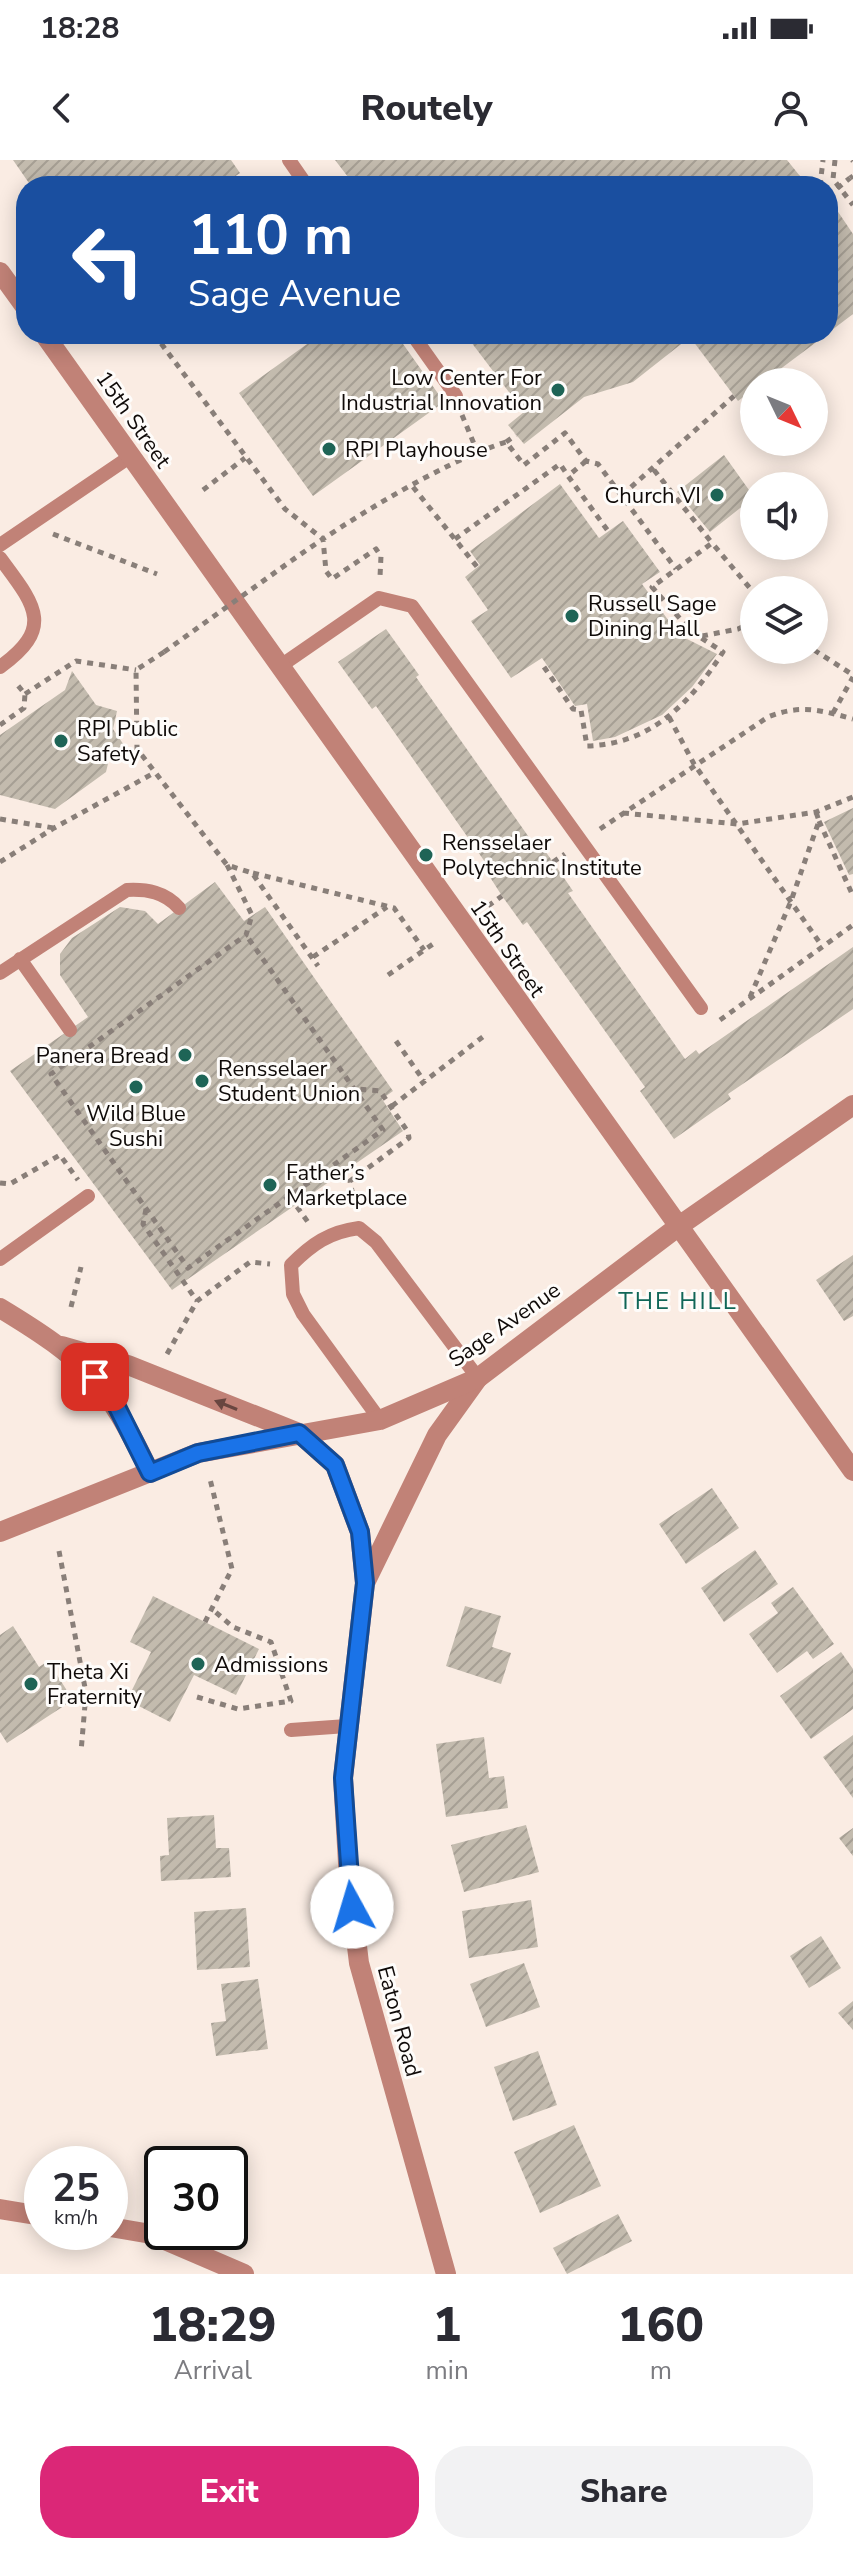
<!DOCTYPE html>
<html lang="en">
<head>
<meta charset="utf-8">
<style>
	:root { --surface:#fff; --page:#f2f2f3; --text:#2b2b33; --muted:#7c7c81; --accent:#db2777 }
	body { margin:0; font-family:"Nunito Sans",sans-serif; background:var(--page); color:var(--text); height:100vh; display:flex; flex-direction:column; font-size:30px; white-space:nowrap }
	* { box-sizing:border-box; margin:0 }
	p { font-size:26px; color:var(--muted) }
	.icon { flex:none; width:44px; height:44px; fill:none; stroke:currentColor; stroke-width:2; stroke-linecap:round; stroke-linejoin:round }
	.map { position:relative; height:2114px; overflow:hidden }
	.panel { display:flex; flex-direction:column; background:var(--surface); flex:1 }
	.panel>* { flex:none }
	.top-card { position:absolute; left:16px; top:16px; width:822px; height:168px; border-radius:32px; box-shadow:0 4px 20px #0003; background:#1a4fa0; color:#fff; overflow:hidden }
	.needle { width:52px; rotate:133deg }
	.tools { position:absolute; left:740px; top:208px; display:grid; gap:16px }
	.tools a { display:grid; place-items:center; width:88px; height:88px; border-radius:50%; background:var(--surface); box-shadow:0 4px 20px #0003; font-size:40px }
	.speed { position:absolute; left:24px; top:1986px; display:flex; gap:16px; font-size:40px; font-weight:700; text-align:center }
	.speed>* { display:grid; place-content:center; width:104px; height:104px; border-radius:50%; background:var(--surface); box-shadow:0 4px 20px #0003; line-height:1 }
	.speed small { font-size:20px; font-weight:400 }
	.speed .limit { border:4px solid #111; border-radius:12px; background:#fff; color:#111 }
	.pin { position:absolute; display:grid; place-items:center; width:68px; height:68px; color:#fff; margin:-34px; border-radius:16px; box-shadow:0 4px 12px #0006 }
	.me { position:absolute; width:88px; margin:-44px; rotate:354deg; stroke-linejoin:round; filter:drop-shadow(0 0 6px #0008) }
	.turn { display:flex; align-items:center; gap:28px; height:168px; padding:0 40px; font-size:36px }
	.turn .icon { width:104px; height:104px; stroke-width:2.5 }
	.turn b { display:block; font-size:56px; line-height:68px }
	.eta { display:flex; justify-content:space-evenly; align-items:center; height:136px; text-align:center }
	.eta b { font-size:48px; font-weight:800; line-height:56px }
	.primary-button { display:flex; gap:16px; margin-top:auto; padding:16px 40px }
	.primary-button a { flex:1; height:92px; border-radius:32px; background:var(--accent); color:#fff; font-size:32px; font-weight:800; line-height:92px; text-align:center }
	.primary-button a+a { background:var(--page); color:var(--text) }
	.status { display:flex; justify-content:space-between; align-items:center; height:56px; padding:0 40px; background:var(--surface); direction:ltr }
	.status svg { height:22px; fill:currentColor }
	header { display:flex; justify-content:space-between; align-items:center; height:104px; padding:0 40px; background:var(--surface); font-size:36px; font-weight:800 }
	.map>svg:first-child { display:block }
</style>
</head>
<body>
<div class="status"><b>18:28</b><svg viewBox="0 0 49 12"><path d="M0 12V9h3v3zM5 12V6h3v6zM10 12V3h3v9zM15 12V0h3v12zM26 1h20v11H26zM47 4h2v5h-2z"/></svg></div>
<header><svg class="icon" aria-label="back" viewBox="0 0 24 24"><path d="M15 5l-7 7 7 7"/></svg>Routely<svg class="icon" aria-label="person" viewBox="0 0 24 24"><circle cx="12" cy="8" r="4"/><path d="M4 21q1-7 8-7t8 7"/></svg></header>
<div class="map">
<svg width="853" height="2114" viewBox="0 0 853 2114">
	<defs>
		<pattern id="building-hatch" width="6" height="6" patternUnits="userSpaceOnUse" patternTransform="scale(2)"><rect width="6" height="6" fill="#c3bbae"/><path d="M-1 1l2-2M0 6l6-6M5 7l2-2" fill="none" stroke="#a69f94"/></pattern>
	</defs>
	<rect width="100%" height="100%" fill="#faece3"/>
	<!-- building -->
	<path fill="url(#building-hatch)" d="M13,0H231L240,13L221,26H31Z
		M335,0H787L808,26H355Z
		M828,37L853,74V154L828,173Z
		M321,174H396L444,242L313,336L239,233Z
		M465,174H827L763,222H754V229L738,241L690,177L633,222L584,237L524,284L508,265L524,252Z
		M724,295L754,337L710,372L677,332Z
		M560,324L599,378L623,361L660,412L642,424L679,475L717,494L692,527L662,555L615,577L593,581L587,544L575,546L542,498L511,518L471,461L488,450L465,417L480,405L470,391Z
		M386,469L419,515L416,517L533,683L537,680L553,702L573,731L568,733L685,899L696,890L699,894L853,787V849L728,934L731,939L674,979L640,931L645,927L527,762L523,765L502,736L488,714L492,712L376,546L372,549L338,502Z
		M72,511L96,545L117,551L113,569L130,594L112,587L106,612L55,649L0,635V575L65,530Z
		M853,648V714L849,715L824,662Z
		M215,722L244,761L265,747L393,931L382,939L403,971L172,1130L10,911L88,857L60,815V794L72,778L120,747L145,751L158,764Z
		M853,1095V1156L844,1161L816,1120Z
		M712,1328L739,1368L686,1404L659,1364Z
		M755,1390L778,1424L724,1462L701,1428Z
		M793,1427L834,1484L813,1499L807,1491L777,1513L749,1474L778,1453L771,1443Z
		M153,1436L259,1489L236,1535L194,1515L170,1562L127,1540L151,1492L130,1482Z
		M465,1446L501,1456L492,1487L511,1493L501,1524L446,1506Z
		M13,1466L39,1507L48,1501L73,1540L7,1583L0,1572V1475Z
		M841,1492L853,1509V1549L811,1579L780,1536Z
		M853,1575V1638L823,1597Z
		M484,1577L489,1618L504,1616L508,1648L446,1657L436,1584Z
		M214,1655L216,1688H229L231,1717L161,1721L160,1696L169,1695L167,1658Z
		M526,1665L539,1712L464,1732L451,1685Z
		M853,1668V1696L839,1678Z
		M531,1740L538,1787L469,1798L462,1751Z
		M246,1748L250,1807L197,1810L194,1752Z
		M821,1776L841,1808L809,1828L790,1796Z
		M524,1803L540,1847L486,1867L470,1824Z
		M258,1819L268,1889L216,1896L211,1863L226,1861L221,1824Z
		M853,1841V1870L838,1853Z
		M538,1891L557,1945L513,1961L494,1907Z
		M574,1965L601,2026L540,2053L514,1992Z
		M618,2054L632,2081L567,2114L553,2088Z"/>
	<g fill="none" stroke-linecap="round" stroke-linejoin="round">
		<!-- path -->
		<path stroke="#897f79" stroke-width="5" stroke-dasharray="6 6" stroke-linecap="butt" d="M835,0L833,19L853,45
			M852,0L853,1
			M850,18L853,16
			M820,26L823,0
			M154,174L285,349L323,379L326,411L332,419L376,389L381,396L380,417
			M462,255L477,291
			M506,282L516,275
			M586,301L568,316L608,371
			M654,310L712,383
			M413,327L478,408
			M203,330L245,298
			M622,335L734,236
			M53,374L157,414
			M455,379L560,304L568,316
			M291,401C347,361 442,302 506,282L524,305L565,273L586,301L598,304L676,409
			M702,476L738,469L754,461
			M814,490L853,515
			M164,492L136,510L137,589L227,705L252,713L318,806
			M544,507L573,549L581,550L587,586C652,584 691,542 723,492L692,472L652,427L712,383L754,433
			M25,534L76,501L136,510
			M833,553L853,517
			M669,557L694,604L822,786
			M0,565L24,548L25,534L15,522
			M623,653L737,664L816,652L853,637
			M0,659L54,668
			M819,661L853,736
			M600,669L768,557C800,544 821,550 853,559
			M0,702L54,668L154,613
			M553,702L565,694
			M227,705L252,755L246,775L51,914L188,1108L383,970L246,775
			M253,713L394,748L424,790
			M488,746L502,736
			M313,797L387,747
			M388,815L433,784
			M750,837L791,741L819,661L816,652
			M720,860L853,765
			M396,881L424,921
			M392,946L484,876
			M0,1023L10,1024L60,995L78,1020
			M290,1037L310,1065
			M355,1046L350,1021L409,978L408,972L380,931L356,929
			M146,1049L143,1064L197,1141
			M71,1147L81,1107
			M167,1194L197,1141L250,1102L270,1104
			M59,1391L86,1533L81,1592
			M205,1462L232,1409L210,1319
			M197,1537L238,1549L291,1541L271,1482L233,1467L212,1449"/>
		<!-- service -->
		<path stroke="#c18277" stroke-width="14" d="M289,0L307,26
			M412,174L456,236
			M0,385L131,296
			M0,398C34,444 56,467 0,507
			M279,507L379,438L412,446L701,848
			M20,799L70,870
			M0,813L127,730C147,729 165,732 179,748
			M0,1099L88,1036
			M380,1260L303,1154L293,1134L291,1105C312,1084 329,1072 359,1068L376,1082L478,1218
			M291,1570L347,1566"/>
		<!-- minor -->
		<path stroke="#c18277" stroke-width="20" d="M0,1148C86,1200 106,1221 150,1313
			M62,1186L128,1205L299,1273L335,1305L360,1372L365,1423
			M0,2049L42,2056
			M110,2067L151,2074L244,2114
			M446,2114L359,1803L349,1720L343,1618L365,1423L437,1275L478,1218"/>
		<!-- tertiary -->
		<path stroke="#c18277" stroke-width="20" d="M0,112L26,148
			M44,174L853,1311
			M0,1372L198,1293L380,1260L478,1218L679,1066L853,945"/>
		<!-- path-bridge -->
		<path stroke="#897f79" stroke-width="5" stroke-dasharray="6 6" stroke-linecap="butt" d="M828,36L850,18
			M164,492L291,401"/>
	</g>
	<!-- one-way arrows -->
	<defs><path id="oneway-solid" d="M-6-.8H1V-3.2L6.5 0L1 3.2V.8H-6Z" transform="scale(2)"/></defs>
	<use fill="#684640" href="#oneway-solid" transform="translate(226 1245) rotate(-158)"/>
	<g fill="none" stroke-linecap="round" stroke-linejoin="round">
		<defs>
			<path id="route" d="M95,1217L115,1243L150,1313L198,1293L299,1273L335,1305L360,1372L365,1423L343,1618L352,1747"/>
		</defs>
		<!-- route casing -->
		<use href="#route" stroke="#114b97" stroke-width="20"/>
		<!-- route -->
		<use href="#route" stroke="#1a73e8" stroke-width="14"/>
	</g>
	<!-- markers -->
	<g fill="#1e6456" stroke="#fefcfa" stroke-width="3">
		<circle cx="558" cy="230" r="8"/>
		<circle cx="329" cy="289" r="8"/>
		<circle cx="717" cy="335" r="8"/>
		<circle cx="572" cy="456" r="8"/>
		<circle cx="61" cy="581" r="8"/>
		<circle cx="426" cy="695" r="8"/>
		<circle cx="185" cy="895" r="8"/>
		<circle cx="202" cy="921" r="8"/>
		<circle cx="136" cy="927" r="8"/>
		<circle cx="270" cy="1025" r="8"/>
		<circle cx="198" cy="1504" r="8"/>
		<circle cx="31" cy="1524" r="8"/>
	</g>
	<g text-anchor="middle" stroke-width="6" stroke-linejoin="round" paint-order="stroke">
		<!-- poi labels -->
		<g font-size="22" fill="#0f0a08" stroke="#fefcfa" text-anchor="start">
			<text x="542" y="225" text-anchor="end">Low Center For<tspan x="542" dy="25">Industrial Innovation</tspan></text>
			<text x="345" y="297">RPI Playhouse</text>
			<text x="701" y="343" text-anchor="end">Church VI</text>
			<text x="588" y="451">Russell Sage<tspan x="588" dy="25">Dining Hall</tspan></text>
			<text x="77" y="576">RPI Public<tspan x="77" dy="25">Safety</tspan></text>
			<text x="442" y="690">Rensselaer<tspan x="442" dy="25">Polytechnic Institute</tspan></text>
			<text x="169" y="903" text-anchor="end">Panera Bread</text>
			<text x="218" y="916">Rensselaer<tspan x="218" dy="25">Student Union</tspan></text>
			<text x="136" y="961" text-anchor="middle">Wild Blue<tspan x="136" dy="25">Sushi</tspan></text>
			<text x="286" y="1020">Father’s<tspan x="286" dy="25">Marketplace</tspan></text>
			<text x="214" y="1512">Admissions</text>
			<text x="47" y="1519">Theta Xi<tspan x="47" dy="25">Fraternity</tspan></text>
		</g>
		<!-- street labels -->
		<g font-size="22" fill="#0f0a08" stroke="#fefcfa">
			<text transform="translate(134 259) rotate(55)" y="8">15th Street</text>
			<text transform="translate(508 788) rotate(55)" y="8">15th Street</text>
			<text transform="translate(504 1164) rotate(-35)" y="8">Sage Avenue</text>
			<text transform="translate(400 1861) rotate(75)" y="8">Eaton Road</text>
		</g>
		<!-- neighbourhood labels -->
		<g font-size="24" letter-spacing="2" fill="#106657" stroke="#fefcfa">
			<text x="678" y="1149">THE HILL</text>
		</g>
	</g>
</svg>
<div class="tools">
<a><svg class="needle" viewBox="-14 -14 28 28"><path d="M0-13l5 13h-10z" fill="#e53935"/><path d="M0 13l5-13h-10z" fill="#7c7c81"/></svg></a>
<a><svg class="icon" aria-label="sound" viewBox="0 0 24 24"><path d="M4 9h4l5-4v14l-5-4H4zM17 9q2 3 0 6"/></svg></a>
<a><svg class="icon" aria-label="layers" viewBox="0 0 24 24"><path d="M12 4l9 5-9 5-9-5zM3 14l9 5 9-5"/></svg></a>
</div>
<div class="speed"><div>25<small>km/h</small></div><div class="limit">30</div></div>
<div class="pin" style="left:95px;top:1217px;background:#d93025"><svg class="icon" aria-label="arrive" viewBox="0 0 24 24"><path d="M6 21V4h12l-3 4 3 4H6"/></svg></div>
<svg class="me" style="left:352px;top:1747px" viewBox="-20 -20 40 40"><circle r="19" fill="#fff"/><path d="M0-13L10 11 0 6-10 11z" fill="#1a73e8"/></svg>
<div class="top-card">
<div class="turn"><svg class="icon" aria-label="left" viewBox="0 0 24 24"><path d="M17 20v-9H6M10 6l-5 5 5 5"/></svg><div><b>110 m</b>Sage Avenue</div></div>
</div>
</div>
<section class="panel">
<div class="eta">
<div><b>18:29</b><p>Arrival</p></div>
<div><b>1</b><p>min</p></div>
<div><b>160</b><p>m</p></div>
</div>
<div class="primary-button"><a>Exit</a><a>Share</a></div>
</section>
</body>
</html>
